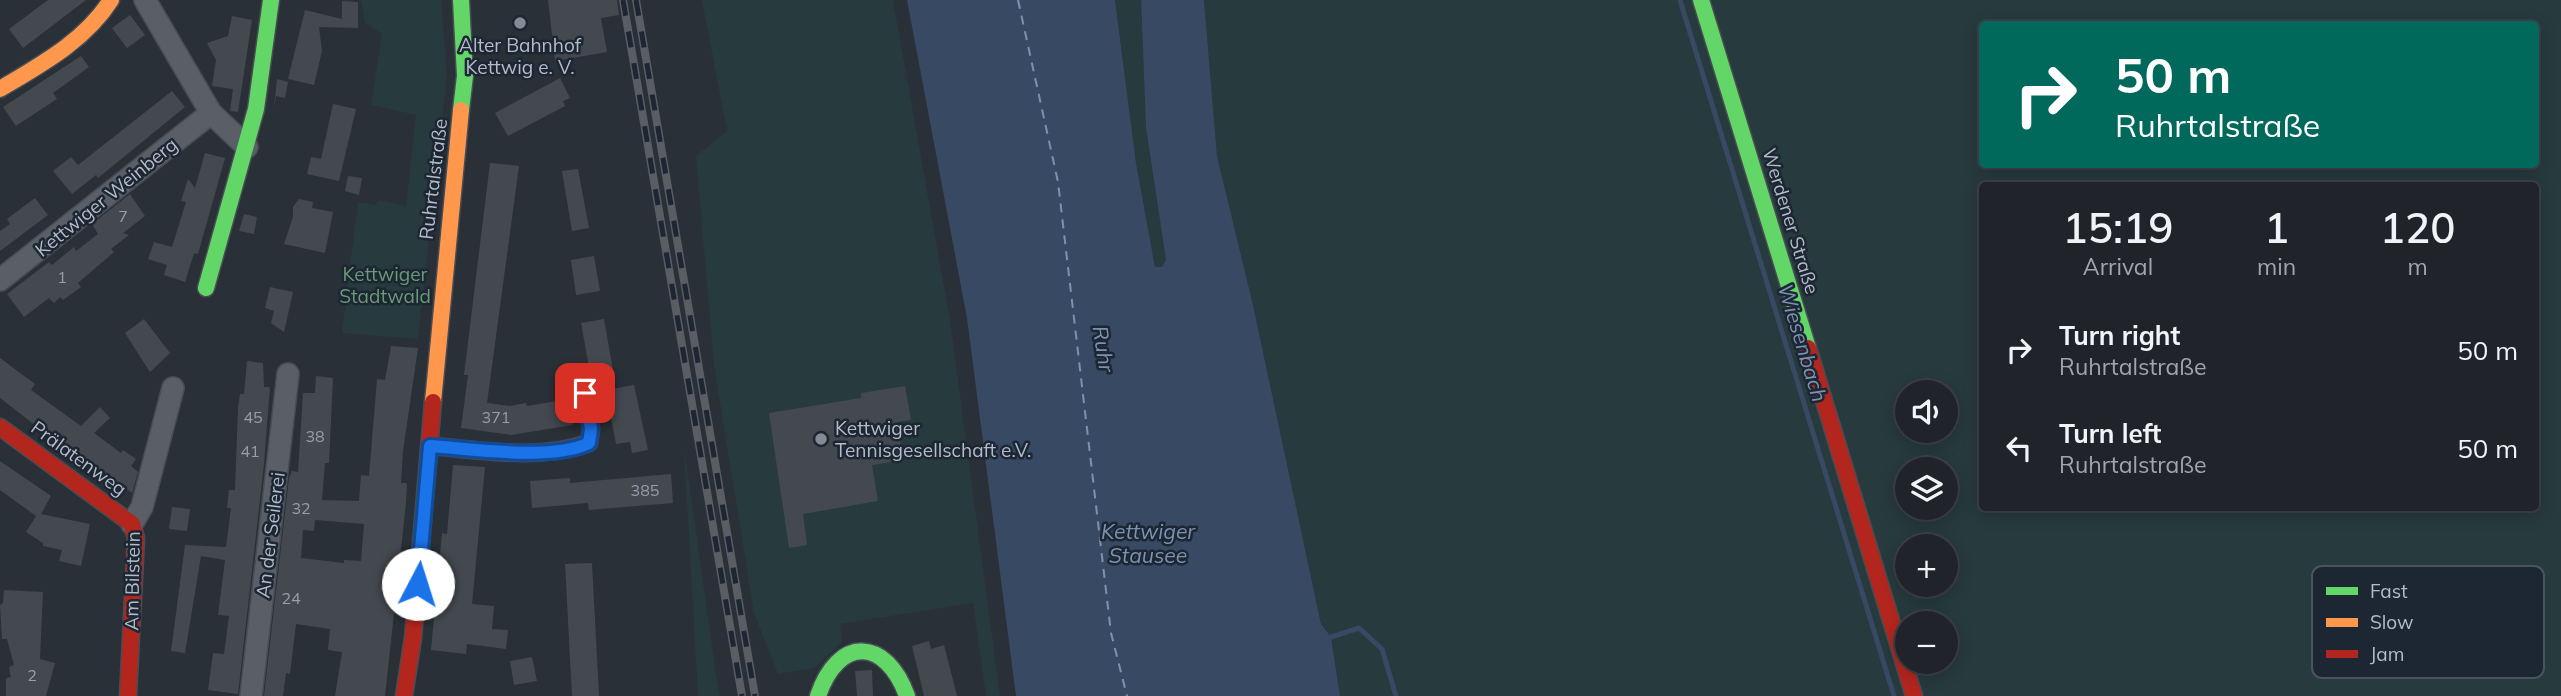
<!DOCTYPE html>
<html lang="en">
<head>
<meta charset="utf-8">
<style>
	:root { --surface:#20242a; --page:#2d3036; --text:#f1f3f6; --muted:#a2a4a8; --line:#3d4147 }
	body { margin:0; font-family:Mulish,sans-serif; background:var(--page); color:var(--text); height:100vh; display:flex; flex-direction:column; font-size:26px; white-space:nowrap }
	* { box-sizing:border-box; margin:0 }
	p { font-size:23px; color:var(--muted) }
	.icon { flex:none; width:38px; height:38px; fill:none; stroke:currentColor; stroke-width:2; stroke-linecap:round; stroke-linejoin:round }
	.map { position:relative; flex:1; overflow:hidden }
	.drawer { position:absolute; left:1979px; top:182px; width:560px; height:329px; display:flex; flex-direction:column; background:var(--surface); border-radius:7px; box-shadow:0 4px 18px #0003,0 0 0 2px var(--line) }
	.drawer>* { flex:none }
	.top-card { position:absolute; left:1979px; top:21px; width:560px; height:147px; border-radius:7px; box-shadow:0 4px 18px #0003,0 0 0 2px var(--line); background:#00695c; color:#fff; overflow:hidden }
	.controls { position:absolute; left:1895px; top:380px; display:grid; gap:14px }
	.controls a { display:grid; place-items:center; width:63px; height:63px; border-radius:50%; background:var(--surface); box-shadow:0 4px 18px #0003,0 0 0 2px var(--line); font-size:35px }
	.pin { position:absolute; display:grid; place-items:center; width:60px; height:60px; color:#fff; margin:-30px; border-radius:14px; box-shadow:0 4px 10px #0006 }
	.me { position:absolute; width:77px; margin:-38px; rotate:5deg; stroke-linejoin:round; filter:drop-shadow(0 0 5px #0008) }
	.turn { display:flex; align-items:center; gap:24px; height:147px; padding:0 21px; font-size:32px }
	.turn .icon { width:91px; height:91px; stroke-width:2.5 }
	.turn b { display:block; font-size:49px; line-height:60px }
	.eta { display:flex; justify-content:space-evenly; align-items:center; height:119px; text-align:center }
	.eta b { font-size:42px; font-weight:600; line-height:49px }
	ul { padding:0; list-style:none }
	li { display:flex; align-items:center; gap:21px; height:98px; padding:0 21px }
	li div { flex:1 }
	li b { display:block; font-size:26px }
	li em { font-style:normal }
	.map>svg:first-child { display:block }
</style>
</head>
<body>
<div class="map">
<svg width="2561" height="696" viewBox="0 0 2561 696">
	<rect width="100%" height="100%" fill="#2a3038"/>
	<!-- green -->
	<path fill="#273a3e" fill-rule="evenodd" d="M361,0H441L447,74L418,339L342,333L358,202L376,205L378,200L406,206L416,115L371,105L382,34L365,23Z
		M702,0H893L950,320L1000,696H986L973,603L840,624L842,642L815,668L778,674L754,613L714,365L696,156L727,131Z
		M1115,0H1141L1146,128L1166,260L1162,267H1155L1136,163Z
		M1204,0H2561V696H1340L1331,637L1321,624L1253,305L1217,156ZM1983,24H2536V164H1983ZM1983,186H2536V508H1983ZM1908,392H1946V430H1908ZM1908,469H1946V508H1908ZM1908,546H1946V584H1908ZM1908,623H1946V662H1908Z
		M684,447L717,681L720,696H698Z"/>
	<!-- water -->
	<path fill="#384963" d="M907,0H1115L1136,163L1155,267H1162L1166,260L1146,128L1141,0H1204L1217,156L1253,305L1321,624L1331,637L1340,696H1016L967,318Z"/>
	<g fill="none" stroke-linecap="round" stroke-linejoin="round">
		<!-- stream -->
		<path stroke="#384963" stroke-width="5" d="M1680,0L1894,696
			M1331,637L1359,628L1382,649L1396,696"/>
		<!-- ferry -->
		<path stroke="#7c92b1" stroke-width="2" stroke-dasharray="9 7" stroke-linecap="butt" d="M1018,0L1058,182L1111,633L1127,696"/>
	</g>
	<!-- building -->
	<path fill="#444950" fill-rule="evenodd" d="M48,0H86L23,48L9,29Z
		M548,0H617L619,15L601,18L607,52L555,61Z
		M342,1L358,2V28L319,27L322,51L314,85L288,79L305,10L342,19Z
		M130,15L145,35L127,48L112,28Z
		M232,16L252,20L238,112L230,111L233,89L212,86L216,60L207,43L228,36Z
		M81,56L89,67L53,93L57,99L16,126L3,107Z
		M560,78L570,98L563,101L565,106L508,136L495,113Z
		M277,79L288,82L285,98L276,96L274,108Z
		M172,91L185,107L98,178L96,175L72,194L53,171L71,157L78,165Z
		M333,104L356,109L339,181L307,174L311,157L321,159Z
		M205,153L225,158L200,247L198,254L194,253L185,282L164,275L167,265L148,259L154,242L172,247L186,202L181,201L188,179L195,188Z
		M490,163L519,166L487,403L510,406L526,403L527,406L569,399L573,425L511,435L461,428L468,375H464Z
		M578,169L589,228L572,231L562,171Z
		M348,176L362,178L359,195L345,191Z
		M130,194L145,216L123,233L129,235L111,249L114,252L78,283L81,287L63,300L60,297L54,303L49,298L24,317L7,294L49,262L52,265L74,247L76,251L98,234L92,224Z
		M35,198L48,215L0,251V231L10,224L7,219Z
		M299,199L313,202L312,208L333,212L325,253L284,244L293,217V207Z
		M244,214L257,217L254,234L239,231Z
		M594,256L600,291L576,295L571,260Z
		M270,287L293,292L284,332L271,323L274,311L265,308Z
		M144,319L170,353L150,372L125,333Z
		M604,319L614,376L594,380L591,378L581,323Z
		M391,346L418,348L403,451L401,483H407L406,503L385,696H335L342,652L328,650L330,629L296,624L290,674L286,673L283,696H264L289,478L292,471L298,472L303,393H315L316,376L333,378L329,463H325L322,500L359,501L361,475L369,476L377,379L385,380ZM315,520L364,524L361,561L344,560V563L301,558L303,530L314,531Z
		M0,358L35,384L31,390L81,426L100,407L110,418L94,433L121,453L123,450L136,459L131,466L138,472L132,493L82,457L80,460L0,398Z
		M247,361L263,363L264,387H270L264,464L238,694L208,690L213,653L224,654L229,616L218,615L225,560L201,556L185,653L171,651L185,545L226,547L231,508H227L229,490H235L238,408L240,394H244Z
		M634,385L648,450L632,453L630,442L616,444L606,390Z
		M905,386L911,420L897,422L903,460L872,465L878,501L803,514L807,545L789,548L769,413L861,398V393Z
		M0,461L51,496L41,514L90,524L81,566L59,561L62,550L43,546V543L26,532L36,516L0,490Z
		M453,465L485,467L472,604L494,606L492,629L508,630L506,649L467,644L466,654L431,650L442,533L447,534Z
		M671,474L673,503L589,510L588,503L532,508L530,481L570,478V483Z
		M172,507L190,509L187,531L169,529Z
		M592,563L599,696H572L565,564Z
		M4,590L43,592L40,659L55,663L46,696H6V678L11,677L9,667L14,665L7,639H2L0,605L3,603Z
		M929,641L931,649L944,645L957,696H924L912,646Z
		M532,657L537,681L514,685L510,661Z
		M872,670L873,696H857L855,671Z"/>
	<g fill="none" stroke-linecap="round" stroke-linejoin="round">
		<defs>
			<path id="street" d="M145,0L211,113L247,147
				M0,280L211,113
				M132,524L142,507L173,388
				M251,696L288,374"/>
			<path id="fast" d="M461,0L465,76L461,110
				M1701,0L1808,348
				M206,288L256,109L271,0
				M818,696C838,636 886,637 907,696"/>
			<path id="slow" d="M0,89C40,65 85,41 111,0
				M433,402L461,110"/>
			<path id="jam" d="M1808,348L1914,696
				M0,427L132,524L136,538L128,696
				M430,446C482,450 538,461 589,443L591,429L585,393
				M404,696L413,638L433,402"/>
		</defs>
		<!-- street casing -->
		<use href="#street" stroke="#484c53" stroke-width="24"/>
		<!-- fast casing -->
		<use href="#fast" stroke="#484c53" stroke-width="19"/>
		<!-- slow casing -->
		<use href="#slow" stroke="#484c53" stroke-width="19"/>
		<!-- jam casing -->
		<use href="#jam" stroke="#484c53" stroke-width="19"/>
		<!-- street -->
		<use href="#street" stroke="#5a5e66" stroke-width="21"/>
		<!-- fast -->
		<use href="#fast" stroke="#63d668" stroke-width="16"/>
		<!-- slow -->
		<use href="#slow" stroke="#ff974d" stroke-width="16"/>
		<!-- jam -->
		<use href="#jam" stroke="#b3261e" stroke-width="16"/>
		<defs>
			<path id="rail" d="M623,0L742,696
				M636,0L755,696"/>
		</defs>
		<!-- rail casing -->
		<use href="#rail" stroke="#595d64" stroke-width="8"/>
		<!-- rail -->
		<use href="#rail" stroke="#1d2633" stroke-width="5" stroke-dasharray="16" stroke-linecap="butt"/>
	</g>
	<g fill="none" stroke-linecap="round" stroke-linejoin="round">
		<defs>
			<path id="route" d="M418,584L430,446C471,449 554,461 589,443L591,429L585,393"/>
		</defs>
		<!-- route casing -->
		<use href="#route" stroke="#114b97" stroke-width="18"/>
		<!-- route -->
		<use href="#route" stroke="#1a73e8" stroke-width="12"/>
	</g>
	<!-- markers -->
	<g fill="#848b96" stroke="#1d2633" stroke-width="2.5">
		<circle cx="520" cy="23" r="7"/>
		<circle cx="821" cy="439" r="7"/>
	</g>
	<g text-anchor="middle" stroke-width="5" stroke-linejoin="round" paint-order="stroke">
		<!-- number labels -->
		<g font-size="16" fill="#989fab">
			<text x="123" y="222">7</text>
			<text x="62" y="283">1</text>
			<text x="253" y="423">45</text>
			<text x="496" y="423">371</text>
			<text x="315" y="442">38</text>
			<text x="250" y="457">41</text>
			<text x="645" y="496">385</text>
			<text x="301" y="514">32</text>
			<text x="291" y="604">24</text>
			<text x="32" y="681">2</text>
		</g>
		<!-- poi labels -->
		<g font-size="19" fill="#b4bcc9" stroke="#1d2633">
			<text x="520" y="52">Alter Bahnhof<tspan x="520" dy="22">Kettwig e. V.</tspan></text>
			<text x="835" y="435" text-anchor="start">Kettwiger<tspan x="835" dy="22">Tennisgesellschaft e.V.</tspan></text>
		</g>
		<!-- street labels -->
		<g font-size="19" fill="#b4bcc9" stroke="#1d2633">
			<text transform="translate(433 179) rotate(-83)" y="7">Ruhrtalstraße</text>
			<text transform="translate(106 197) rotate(-39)" y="7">Kettwiger Weinberg</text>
			<text transform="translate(1791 221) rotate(73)" y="7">Werdener Straße</text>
			<text transform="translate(79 458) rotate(36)" y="7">Prälatenweg</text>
			<text transform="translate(270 535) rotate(-83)" y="7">An der Seilerei</text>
			<text transform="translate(132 581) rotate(-89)" y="7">Am Bilstein</text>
		</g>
		<!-- park labels -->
		<g font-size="19" fill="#6b9a76" stroke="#1d2633">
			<text x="385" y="281">Kettwiger<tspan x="385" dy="22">Stadtwald</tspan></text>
		</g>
		<!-- water labels -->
		<g font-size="21" font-style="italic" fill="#7c92b1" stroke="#1d2633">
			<text transform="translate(1802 343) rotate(73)" y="7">Wiesenbach</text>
			<text transform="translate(1103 349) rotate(81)" y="7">Ruhr</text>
			<text x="1148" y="539">Kettwiger<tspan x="1148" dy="24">Stausee</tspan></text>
		</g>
	</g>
	<!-- legend -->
	<rect x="2312" y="566" width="232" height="112" rx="10" fill="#1d2633" stroke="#4a5360" stroke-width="2"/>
	<rect x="2326" y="587" width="32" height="8" fill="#63d668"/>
	<rect x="2326" y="618" width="32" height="9" fill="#ff974d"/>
	<rect x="2326" y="650" width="32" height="8" fill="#b3261e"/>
	<g font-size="19" fill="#b4bcc9">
		<text x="2370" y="598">Fast</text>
		<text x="2370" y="629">Slow</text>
		<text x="2370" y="661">Jam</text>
	</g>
</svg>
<div class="controls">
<a><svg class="icon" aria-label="sound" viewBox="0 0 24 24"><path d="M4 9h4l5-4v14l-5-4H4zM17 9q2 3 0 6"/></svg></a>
<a><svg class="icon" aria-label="layers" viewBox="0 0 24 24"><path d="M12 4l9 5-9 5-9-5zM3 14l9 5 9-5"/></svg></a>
<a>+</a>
<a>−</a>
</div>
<div class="pin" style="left:585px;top:393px;background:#d93025"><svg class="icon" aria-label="arrive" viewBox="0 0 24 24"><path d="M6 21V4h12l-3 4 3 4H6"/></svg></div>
<svg class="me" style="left:418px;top:584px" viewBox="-20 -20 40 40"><circle r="19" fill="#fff"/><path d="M0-13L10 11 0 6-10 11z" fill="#1a73e8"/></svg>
<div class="top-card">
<div class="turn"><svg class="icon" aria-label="right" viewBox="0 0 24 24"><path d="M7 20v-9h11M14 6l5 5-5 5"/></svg><div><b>50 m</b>Ruhrtalstraße</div></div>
</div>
<section class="drawer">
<div class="eta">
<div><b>15:19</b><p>Arrival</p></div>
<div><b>1</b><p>min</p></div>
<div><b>120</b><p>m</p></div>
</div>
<ul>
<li><svg class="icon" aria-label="right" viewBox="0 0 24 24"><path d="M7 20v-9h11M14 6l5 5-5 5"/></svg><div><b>Turn right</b><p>Ruhrtalstraße</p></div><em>50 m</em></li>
<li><svg class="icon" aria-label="left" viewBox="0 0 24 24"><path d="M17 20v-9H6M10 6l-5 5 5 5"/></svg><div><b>Turn left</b><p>Ruhrtalstraße</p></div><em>50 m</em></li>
</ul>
</section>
</div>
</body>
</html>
